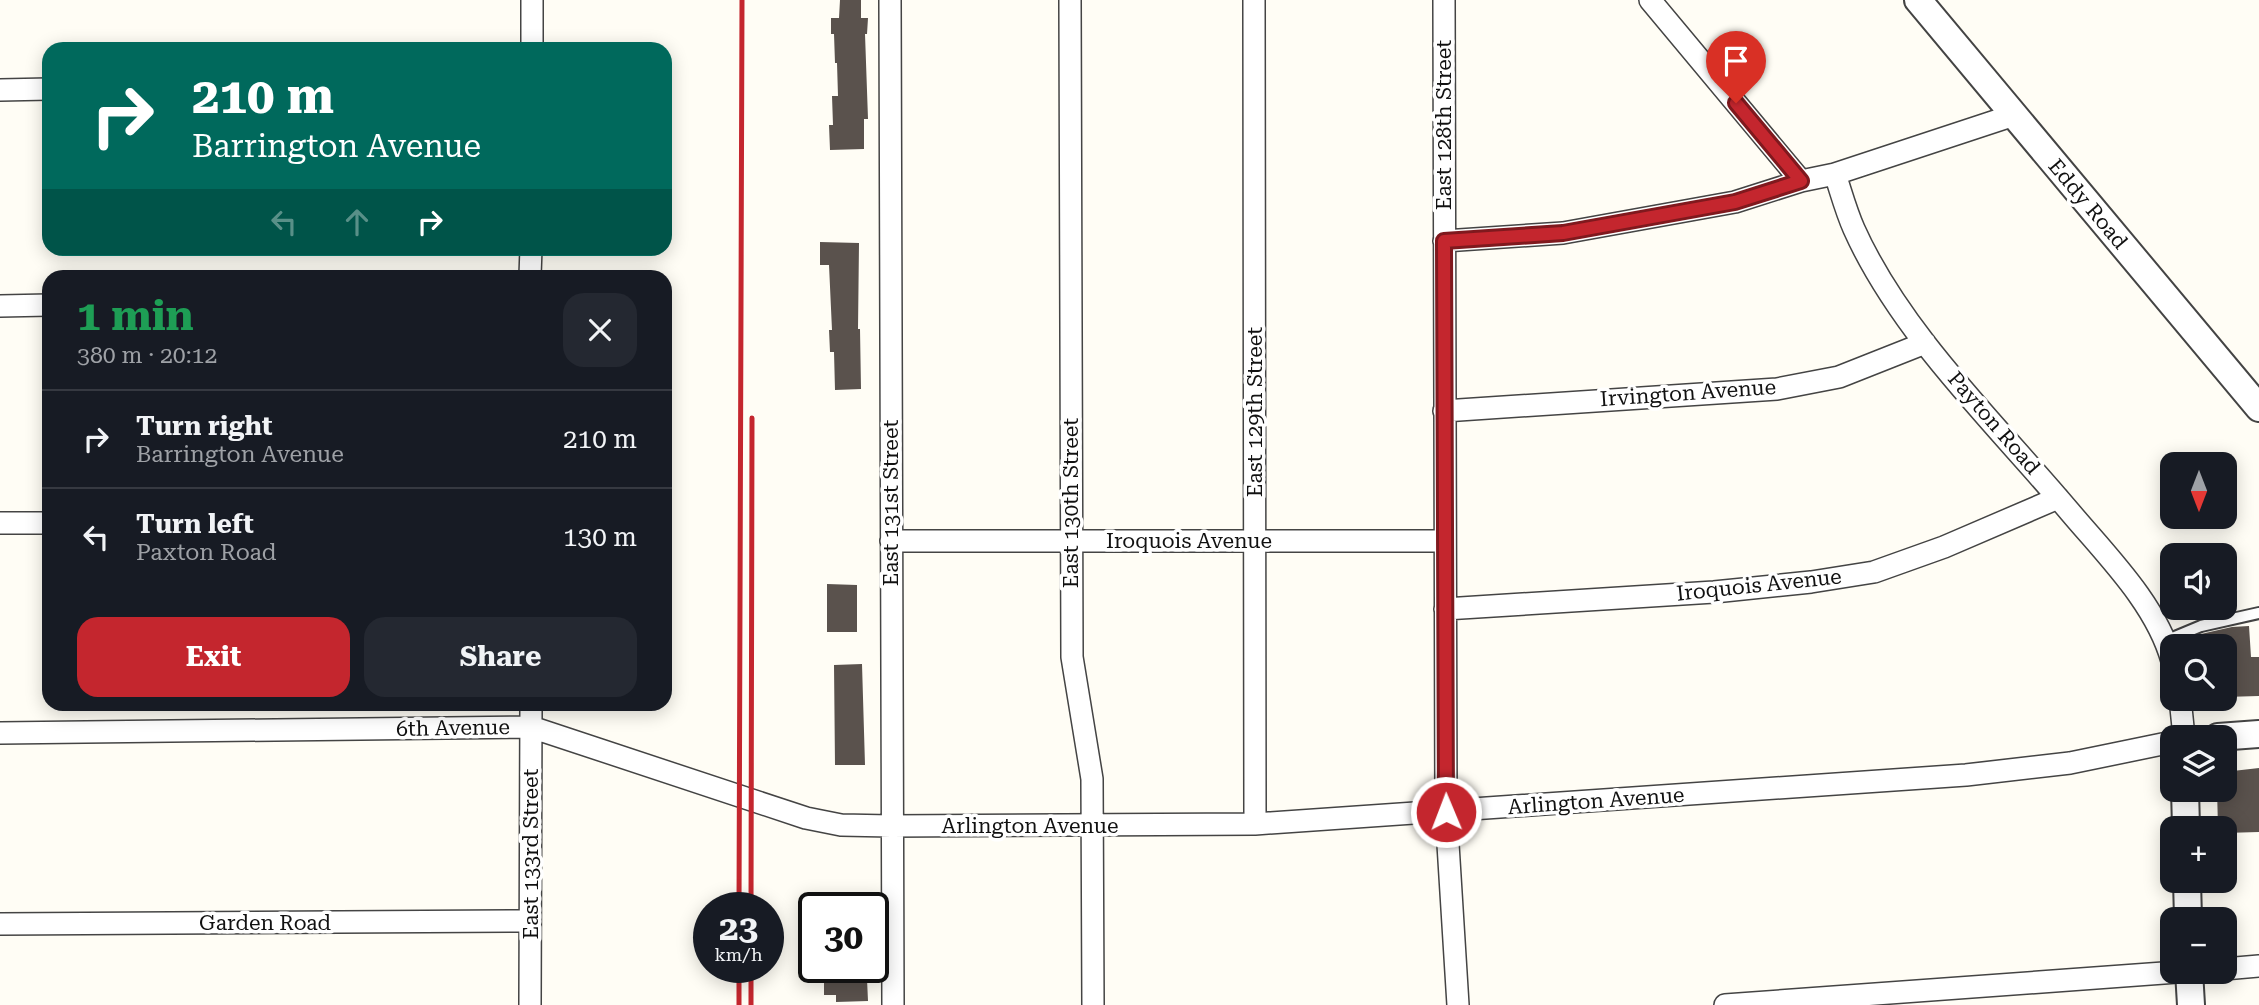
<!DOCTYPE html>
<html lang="en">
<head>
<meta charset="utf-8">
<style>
	:root { --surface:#171b24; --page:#242831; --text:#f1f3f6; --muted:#9ea1a6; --line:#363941; --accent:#c4262e }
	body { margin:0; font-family:"Roboto Serif",serif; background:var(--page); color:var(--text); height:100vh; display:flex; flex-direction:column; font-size:26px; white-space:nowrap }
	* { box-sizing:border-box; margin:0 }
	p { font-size:23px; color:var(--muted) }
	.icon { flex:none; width:38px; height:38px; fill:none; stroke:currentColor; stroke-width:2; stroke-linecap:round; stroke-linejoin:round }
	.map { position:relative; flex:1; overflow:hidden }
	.side { position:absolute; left:42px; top:270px; width:630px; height:441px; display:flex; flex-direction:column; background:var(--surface); border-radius:21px; box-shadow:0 4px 18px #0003 }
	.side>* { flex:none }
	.guide { position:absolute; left:42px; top:42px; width:630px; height:214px; border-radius:21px; box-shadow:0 4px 18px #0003; background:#00695c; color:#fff; overflow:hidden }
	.needle { width:46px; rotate:180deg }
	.tools { position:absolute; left:2160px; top:452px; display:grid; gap:14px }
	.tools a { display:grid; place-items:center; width:77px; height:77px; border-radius:14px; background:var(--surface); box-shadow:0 4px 18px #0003; font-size:35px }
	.speed { position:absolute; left:693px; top:892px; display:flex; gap:14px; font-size:35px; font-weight:700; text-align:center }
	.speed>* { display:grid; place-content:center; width:91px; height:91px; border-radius:50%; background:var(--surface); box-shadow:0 4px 18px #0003; line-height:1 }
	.speed small { font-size:18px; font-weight:400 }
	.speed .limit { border:4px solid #111; border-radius:10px; background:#fff; color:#111 }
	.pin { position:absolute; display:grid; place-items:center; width:60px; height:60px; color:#fff; margin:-72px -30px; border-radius:50% 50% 50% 0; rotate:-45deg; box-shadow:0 0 7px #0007 }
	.pin .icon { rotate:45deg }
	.me { position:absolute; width:77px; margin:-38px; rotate:359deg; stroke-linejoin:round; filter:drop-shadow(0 0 5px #0008) }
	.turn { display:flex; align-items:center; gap:24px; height:147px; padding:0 35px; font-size:32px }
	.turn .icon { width:91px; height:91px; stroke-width:2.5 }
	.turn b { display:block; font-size:49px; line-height:60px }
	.lanes { display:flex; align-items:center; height:66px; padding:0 35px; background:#0003; justify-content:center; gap:35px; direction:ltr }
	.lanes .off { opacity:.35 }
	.round { display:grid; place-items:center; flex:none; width:74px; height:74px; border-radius:21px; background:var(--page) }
	.overview { display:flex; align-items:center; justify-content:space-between; height:119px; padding:0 35px }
	h1 { font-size:42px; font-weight:700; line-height:52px; color:#1e9e55 }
	.cta { display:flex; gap:14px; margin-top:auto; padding:14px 35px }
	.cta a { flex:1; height:80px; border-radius:21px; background:var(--accent); color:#fff; font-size:28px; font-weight:700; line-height:80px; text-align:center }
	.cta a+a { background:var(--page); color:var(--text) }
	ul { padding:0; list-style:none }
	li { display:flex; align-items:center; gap:21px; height:98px; padding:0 35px; border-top:2px solid var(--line) }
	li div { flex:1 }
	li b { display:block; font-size:26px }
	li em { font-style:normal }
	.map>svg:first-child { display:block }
</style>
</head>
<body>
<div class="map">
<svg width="2259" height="1005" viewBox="0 0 2259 1005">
	<rect width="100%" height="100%" fill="#fffdf5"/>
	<!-- building -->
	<path fill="#5a524d" d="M840,0H861V18H868L867,34H865L868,119H864V149L830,150L829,125H833L832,96H838L837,63H835L834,34H831V18H839Z
		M820,242L859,243L858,329H860L861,389L835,390L834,352H830L829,330H832L829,265H820Z
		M827,584L857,585V632H827Z
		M2249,626L2251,657H2259V696L2224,697V646H2202L2201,634L2232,627Z
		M862,664L865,765H835L834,665Z
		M2259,768V832L2224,833V828H2218L2217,789H2224V772Z
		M837,892H867V908H837Z
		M824,979H867L868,1001L836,1002V995H824Z"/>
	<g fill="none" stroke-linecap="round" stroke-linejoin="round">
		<defs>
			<path id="service" d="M2165,641L2201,626L2259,613"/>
			<path id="minor" d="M532,0V49
				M890,0L893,1005
				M1070,0L1072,657L1092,779L1093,1005
				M1254,0L1255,824
				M1444,0L1446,812L1458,1005
				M1650,0L1801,181
				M0,90L49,89
				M1835,174C1841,192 1846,211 1854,229C1901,334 1997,425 2070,512C2108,557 2156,604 2172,661
				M1444,241L1563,233L1735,202L1801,181L1835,174L2014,115
				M530,276L531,248
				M0,306L49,305
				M1444,411L1777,389L1839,377L1925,343
				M0,523H49
				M891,541H1444
				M1445,609L1714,592L1811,582L1874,572L1944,547L2058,498
				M2180,698L2184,737
				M0,733L531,727L806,818L841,825L891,826L1255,824L1966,775L2070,763L2172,742
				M0,924L530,921
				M2224,969L2259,966
				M530,1005L531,704
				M1725,1005L2191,971"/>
			<path id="tertiary" d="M1918,0L2259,408
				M2218,737L2259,734
				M2185,789L2186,828
				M2187,880L2188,919
				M2189,971L2191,1005"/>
		</defs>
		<!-- service casing -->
		<use href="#service" stroke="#444" stroke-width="14"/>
		<!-- minor casing -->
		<use href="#minor" stroke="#444" stroke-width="24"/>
		<!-- tertiary casing -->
		<use href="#tertiary" stroke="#444" stroke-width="30"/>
		<!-- service -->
		<use href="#service" stroke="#fff" stroke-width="10"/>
		<!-- minor -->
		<use href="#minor" stroke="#fff" stroke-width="21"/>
		<!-- tertiary -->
		<use href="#tertiary" stroke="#fff" stroke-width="26"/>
		<!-- rail -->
		<path stroke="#c4262e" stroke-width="5" d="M739,908L742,0
			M751,908L752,418
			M739,1005V968
			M751,1005V968"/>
	</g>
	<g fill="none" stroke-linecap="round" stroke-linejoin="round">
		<defs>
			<path id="route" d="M1446,812L1444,241L1563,233L1735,202L1801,181L1736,103"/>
		</defs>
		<!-- route casing -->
		<use href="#route" stroke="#7f191e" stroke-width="18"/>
		<!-- route -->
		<use href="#route" stroke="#c4262e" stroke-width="12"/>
	</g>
	<g text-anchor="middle" stroke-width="7" stroke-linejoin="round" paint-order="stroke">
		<!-- street labels -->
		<g font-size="21" fill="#111" stroke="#fff">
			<text transform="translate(1444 125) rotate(-90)" y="7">East 128th Street</text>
			<text transform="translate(2088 204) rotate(50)" y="7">Eddy Road</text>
			<text transform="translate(1688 393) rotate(-4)" y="7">Irvington Avenue</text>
			<text transform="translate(1255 412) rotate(-90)" y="7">East 129th Street</text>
			<text transform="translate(1994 423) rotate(49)" y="7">Payton Road</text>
			<text transform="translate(891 503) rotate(-90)" y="7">East 131st Street</text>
			<text transform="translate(1071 503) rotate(-90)" y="7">East 130th Street</text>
			<text x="1189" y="548">Iroquois Avenue</text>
			<text transform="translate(1759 585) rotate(-6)" y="7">Iroquois Avenue</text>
			<text transform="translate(453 728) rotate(-1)" y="7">6th Avenue</text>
			<text transform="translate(1596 801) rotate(-4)" y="7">Arlington Avenue</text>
			<text x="1030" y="833">Arlington Avenue</text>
			<text transform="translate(531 854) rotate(-90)" y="7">East 133rd Street</text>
			<text x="265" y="930">Garden Road</text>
		</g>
	</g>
</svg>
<div class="tools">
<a><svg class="needle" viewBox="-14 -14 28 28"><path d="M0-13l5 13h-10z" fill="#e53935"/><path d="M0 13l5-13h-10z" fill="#9ea1a6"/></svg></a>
<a><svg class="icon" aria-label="sound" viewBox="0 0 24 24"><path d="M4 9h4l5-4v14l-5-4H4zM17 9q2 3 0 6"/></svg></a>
<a><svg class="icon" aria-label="search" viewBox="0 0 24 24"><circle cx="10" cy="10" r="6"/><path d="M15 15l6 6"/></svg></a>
<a><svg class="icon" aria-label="layers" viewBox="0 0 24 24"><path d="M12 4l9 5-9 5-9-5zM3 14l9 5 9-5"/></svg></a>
<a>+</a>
<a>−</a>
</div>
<div class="speed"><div>23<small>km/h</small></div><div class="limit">30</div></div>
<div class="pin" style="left:1736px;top:103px;background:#d93025"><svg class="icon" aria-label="arrive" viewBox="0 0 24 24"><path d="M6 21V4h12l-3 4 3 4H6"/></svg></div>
<svg class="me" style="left:1446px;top:812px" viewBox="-20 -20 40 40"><circle r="17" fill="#c4262e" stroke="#fff" stroke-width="3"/><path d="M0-11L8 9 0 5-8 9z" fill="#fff"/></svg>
<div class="guide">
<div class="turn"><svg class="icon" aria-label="right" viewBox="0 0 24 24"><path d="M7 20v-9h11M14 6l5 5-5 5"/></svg><div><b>210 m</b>Barrington Avenue</div></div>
<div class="lanes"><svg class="icon off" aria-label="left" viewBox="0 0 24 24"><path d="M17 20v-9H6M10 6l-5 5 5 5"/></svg><svg class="icon off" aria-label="ahead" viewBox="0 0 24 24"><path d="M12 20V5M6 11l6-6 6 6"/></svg><svg class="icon" aria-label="right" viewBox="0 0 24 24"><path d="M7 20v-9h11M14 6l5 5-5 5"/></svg></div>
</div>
<section class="side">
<div class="overview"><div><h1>1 min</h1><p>380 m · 20:12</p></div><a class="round"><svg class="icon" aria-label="close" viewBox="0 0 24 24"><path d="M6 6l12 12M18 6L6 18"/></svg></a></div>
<ul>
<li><svg class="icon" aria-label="right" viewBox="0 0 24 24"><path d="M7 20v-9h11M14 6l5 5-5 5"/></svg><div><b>Turn right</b><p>Barrington Avenue</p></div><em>210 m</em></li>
<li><svg class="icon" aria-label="left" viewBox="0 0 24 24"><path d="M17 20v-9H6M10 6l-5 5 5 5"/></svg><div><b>Turn left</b><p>Paxton Road</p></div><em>130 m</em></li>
</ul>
<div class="cta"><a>Exit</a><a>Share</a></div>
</section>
</div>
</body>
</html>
